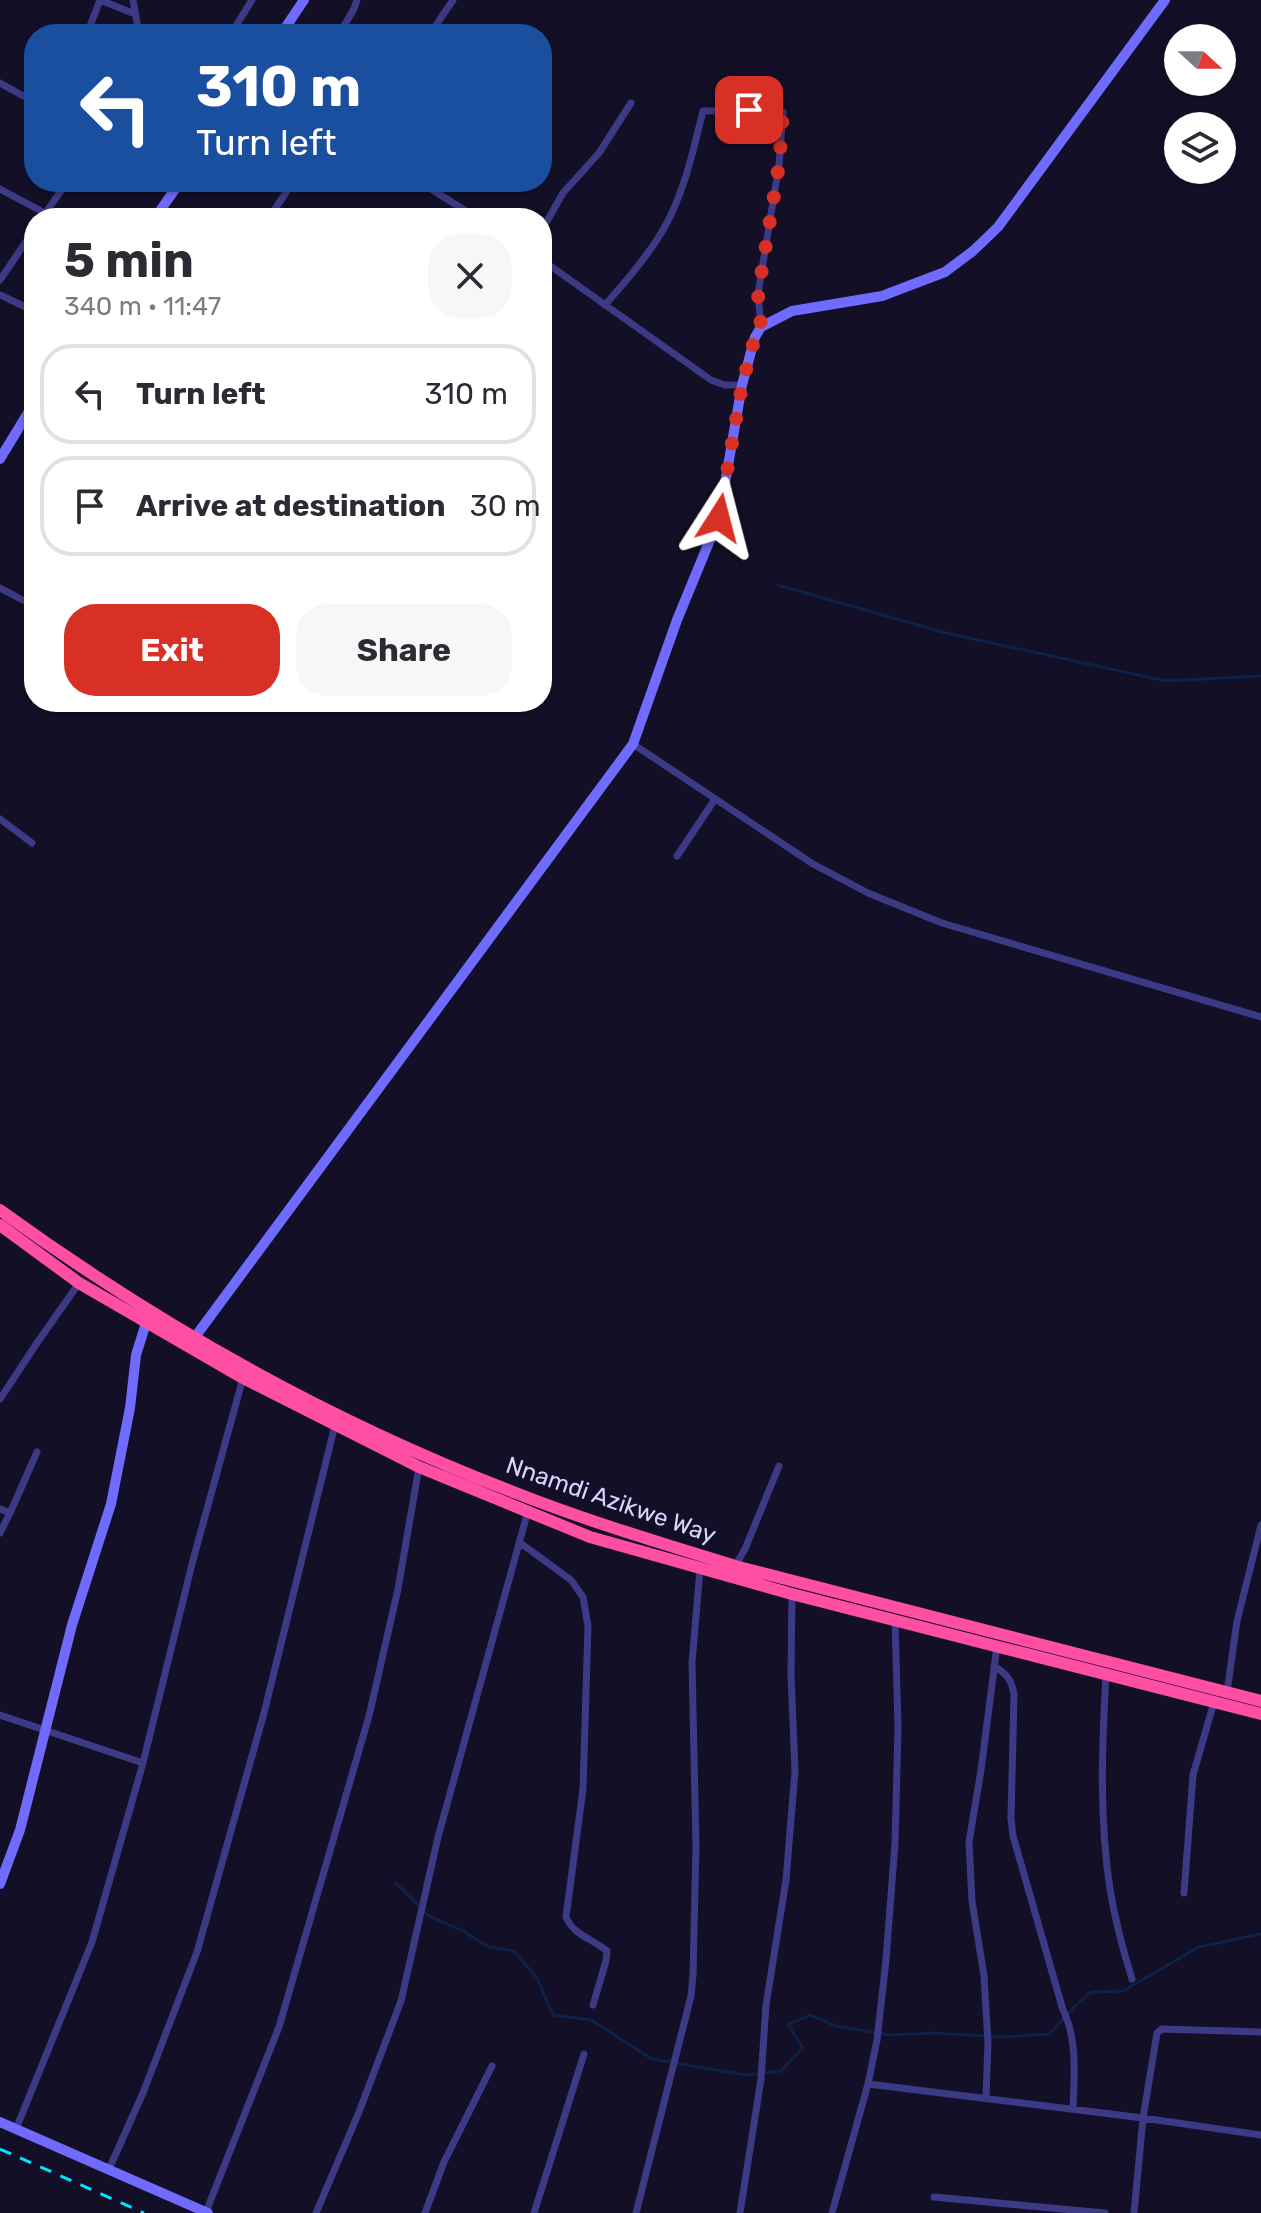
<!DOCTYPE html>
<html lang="en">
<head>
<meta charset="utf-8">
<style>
	:root { --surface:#fff; --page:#f7f7f7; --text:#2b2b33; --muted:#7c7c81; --line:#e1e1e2; --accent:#d93025 }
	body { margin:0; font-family:Rubik,sans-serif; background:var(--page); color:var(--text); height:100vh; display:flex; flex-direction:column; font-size:30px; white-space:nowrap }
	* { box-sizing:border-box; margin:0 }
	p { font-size:26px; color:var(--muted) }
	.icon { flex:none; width:44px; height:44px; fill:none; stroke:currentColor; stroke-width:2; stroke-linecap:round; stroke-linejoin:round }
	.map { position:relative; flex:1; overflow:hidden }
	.details { position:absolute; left:24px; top:208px; width:528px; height:504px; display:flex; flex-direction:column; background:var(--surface); border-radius:32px; box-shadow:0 2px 6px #0004 }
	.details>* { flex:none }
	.guide { position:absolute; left:24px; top:24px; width:528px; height:168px; border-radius:32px; box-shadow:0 2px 6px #0004; background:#1a4fa0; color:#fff; overflow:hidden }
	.needle { width:52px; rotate:111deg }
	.controls { position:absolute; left:1164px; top:24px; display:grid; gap:16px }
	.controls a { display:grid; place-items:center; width:72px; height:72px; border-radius:50%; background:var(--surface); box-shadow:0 2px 6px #0004; font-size:40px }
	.pin { position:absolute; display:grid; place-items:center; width:68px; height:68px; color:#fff; margin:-34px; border-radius:16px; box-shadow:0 4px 12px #0006 }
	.me { position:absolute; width:88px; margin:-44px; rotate:9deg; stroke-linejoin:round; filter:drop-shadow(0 0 6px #0008) }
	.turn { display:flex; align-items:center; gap:28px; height:168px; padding:0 40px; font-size:36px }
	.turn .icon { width:104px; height:104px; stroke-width:2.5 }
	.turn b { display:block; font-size:56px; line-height:68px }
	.round { display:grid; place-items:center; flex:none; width:84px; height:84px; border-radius:32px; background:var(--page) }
	.summary { display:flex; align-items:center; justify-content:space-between; height:136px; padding:0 40px }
	h1 { font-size:48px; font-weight:700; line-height:60px }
	.action { display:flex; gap:16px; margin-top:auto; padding:16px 40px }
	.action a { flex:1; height:92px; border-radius:32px; background:var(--accent); color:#fff; font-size:32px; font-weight:700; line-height:92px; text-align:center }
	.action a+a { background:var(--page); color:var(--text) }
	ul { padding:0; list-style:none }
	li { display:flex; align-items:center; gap:24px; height:100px; margin:0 16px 12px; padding:0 24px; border:4px solid var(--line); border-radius:32px }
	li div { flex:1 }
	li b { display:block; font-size:30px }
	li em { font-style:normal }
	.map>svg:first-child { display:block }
</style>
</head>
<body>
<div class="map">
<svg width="1261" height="2213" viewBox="0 0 1261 2213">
	<rect width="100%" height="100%" fill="#130f26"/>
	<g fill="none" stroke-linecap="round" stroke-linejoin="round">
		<!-- stream -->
		<path stroke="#0c2248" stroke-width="3" d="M778,585L946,633L1166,681L1261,676
			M396,1883L429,1916L463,1931L489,1947L514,1951L537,1978L553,2015L591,2020L652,2059L745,2075L781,2071L803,2048L788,2025L810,2015L836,2026L889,2035L934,2033L1002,2037L1049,2034L1074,2007L1091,1992L1123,1991L1199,1947L1261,1934"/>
		<!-- street -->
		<path stroke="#3d3a85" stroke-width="7" d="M100,0L135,14
			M133,0L139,34
			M87,34L100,0
			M231,34L252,0
			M339,34L354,9L357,0
			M430,34L453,0
			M0,83L34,102
			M420,182L477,218
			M0,189L45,213
			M42,218L67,182
			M269,218L293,182
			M542,230L563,193L599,153L631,103
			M542,260L711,380L725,385H742
			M0,280L34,230
			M0,295L34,311
			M605,305C626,281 647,257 663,230C684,194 693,151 703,111L773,110L783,112L779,165L758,294L761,327
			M0,588L34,606
			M633,744L813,864L868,893L942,923L1261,1017
			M0,819L32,843
			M677,856L715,799
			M0,1399L37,1343L79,1283
			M0,1509L10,1513L0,1533
			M10,1513L37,1452
			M519,1542L571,1580L583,1597L588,1626L583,1789L566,1917C574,1936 592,1938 607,1951L606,1961L593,2005
			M735,1566L745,1549L779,1466
			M994,1666C1007,1674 1011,1679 1014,1694L1011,1819L1013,1836L1063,2010C1078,2040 1074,2077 1073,2109
			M1106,1674C1102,1745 1099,1818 1110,1889C1115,1920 1123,1950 1132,1979
			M1227,1692L1237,1621L1261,1525
			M0,1715L143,1763
			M1184,1893L1193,1775L1214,1702
			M868,2084L1143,2118L1261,2135
			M986,2098L988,2042L984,1976L972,1901L969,1842L981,1770L997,1646
			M16,2129L92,1942L143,1763L193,1560L243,1378
			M109,2169L143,2093L197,1952L264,1713L335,1425
			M934,2197L1105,2213
			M206,2212L279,2027L369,1716L398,1589L419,1467
			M316,2213L359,2112L401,2001L438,1837L528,1511
			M425,2213L444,2162L492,2066
			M534,2213L584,2054
			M636,2213L691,1996L693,1975L696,1846L692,1663L700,1569
			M740,2213L761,2079L766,2005L786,1880L795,1771L791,1675L792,1594
			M832,2213L868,2084L877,2040L886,1960L895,1843L898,1727L895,1620
			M1134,2213L1143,2118L1157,2033L1162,2029L1261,2032"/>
		<!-- secondary -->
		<path stroke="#6f6bff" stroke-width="10" d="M281,34L304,0
			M155,218L180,182
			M0,459L34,403
			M195,1337L633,744L677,620L719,518L742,385L755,337L761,327L792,311L882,296L945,272L973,251L998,227L1165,0
			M0,1884L20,1830L72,1625L111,1504L130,1408L136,1355L146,1323
			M0,2122L208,2213"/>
		<!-- highway -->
		<path stroke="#ff4fa3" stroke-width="12" d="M0,1210C158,1325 333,1423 516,1493C587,1521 661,1543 735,1566L1261,1701
			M0,1225L79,1283L243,1378L419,1467L590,1537L792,1594L1261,1714"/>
		<!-- rail -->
		<path stroke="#00e5ff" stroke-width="3" stroke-dasharray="12 10" stroke-linecap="butt" d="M0,2149L144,2213"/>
	</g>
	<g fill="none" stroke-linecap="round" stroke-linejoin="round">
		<!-- route -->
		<path stroke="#d93025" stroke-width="14" stroke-dasharray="0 25.2" d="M719,518L742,385L755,337L761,327L758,294L779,165L783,112L773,110H749"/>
	</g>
	<g text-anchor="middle" stroke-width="6" stroke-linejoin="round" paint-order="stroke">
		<!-- street labels -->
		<g font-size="24" fill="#d9d4ff" stroke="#130f26">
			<text transform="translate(611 1500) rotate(19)" y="8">Nnamdi Azikwe Way</text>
		</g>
	</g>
</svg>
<div class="controls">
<a><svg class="needle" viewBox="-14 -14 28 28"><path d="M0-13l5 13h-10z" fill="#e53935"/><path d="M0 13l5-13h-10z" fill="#7c7c81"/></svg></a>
<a><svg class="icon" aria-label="layers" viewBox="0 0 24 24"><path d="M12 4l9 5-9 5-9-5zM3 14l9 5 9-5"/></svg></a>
</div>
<div class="pin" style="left:749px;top:110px;background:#d93025"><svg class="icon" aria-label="arrive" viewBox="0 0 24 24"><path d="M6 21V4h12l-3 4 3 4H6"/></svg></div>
<svg class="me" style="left:719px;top:518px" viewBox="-20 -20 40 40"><path d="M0-17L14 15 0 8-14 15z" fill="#d93025" stroke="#fff" stroke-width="4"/></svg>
<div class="guide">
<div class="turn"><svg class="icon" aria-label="left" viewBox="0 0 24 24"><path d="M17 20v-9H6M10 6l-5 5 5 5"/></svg><div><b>310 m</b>Turn left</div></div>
</div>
<section class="details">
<div class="summary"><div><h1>5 min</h1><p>340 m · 11:47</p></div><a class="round"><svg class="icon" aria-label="close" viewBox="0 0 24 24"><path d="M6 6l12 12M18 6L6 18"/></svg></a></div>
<ul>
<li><svg class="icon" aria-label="left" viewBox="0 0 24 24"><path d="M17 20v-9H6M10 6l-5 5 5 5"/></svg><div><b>Turn left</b></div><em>310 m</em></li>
<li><svg class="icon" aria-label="arrive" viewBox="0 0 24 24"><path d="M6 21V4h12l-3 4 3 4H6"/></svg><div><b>Arrive at destination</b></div><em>30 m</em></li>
</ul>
<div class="action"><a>Exit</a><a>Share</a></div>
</section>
</div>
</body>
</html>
